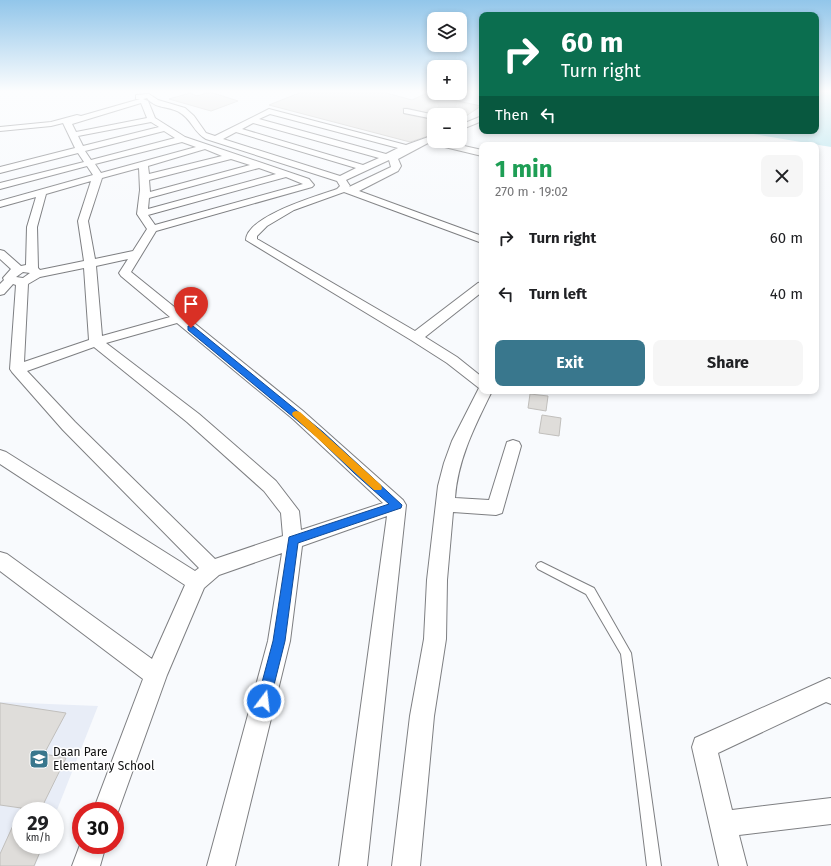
<!DOCTYPE html>
<html lang="en">
<head>
<meta charset="utf-8">
<style>
	:root { --surface:#fff; --page:#f6f6f6; --text:#202124; --muted:#757577; --accent:#39778d }
	body { margin:0; font-family:"Fira Sans",sans-serif; background:var(--page); color:var(--text); height:100vh; display:flex; flex-direction:column; font-size:15px; white-space:nowrap }
	* { box-sizing:border-box; margin:0 }
	p { font-size:13px; color:var(--muted) }
	.icon { flex:none; width:22px; height:22px; fill:none; stroke:currentColor; stroke-width:2; stroke-linecap:round; stroke-linejoin:round }
	.map { position:relative; flex:1; overflow:hidden }
	.sheet { position:absolute; left:479px; top:142px; width:340px; height:252px; display:flex; flex-direction:column; background:var(--surface); border-radius:8px; box-shadow:0 2px 6px #0003 }
	.sheet>* { flex:none }
	.top-card { position:absolute; left:479px; top:12px; width:340px; height:122px; border-radius:8px; box-shadow:0 2px 6px #0003; background:#0b6e4f; color:#fff; overflow:hidden }
	.fabs { position:absolute; left:427px; top:12px; display:grid; gap:8px }
	.fabs a { display:grid; place-items:center; width:40px; height:40px; border-radius:8px; background:var(--surface); box-shadow:0 2px 6px #0003; font-size:20px }
	.speed { position:absolute; left:12px; top:802px; display:flex; gap:8px; font-size:20px; font-weight:700; text-align:center }
	.speed>* { display:grid; place-content:center; width:52px; height:52px; border-radius:50%; background:var(--surface); box-shadow:0 2px 6px #0003; line-height:1 }
	.speed small { font-size:10px; font-weight:400 }
	.speed .limit { border:6px solid #d22; background:#fff; color:#111 }
	.pin { position:absolute; display:grid; place-items:center; width:34px; height:34px; color:#fff; margin:-41px -17px; border-radius:50% 50% 50% 0; rotate:-45deg; box-shadow:0 0 4px #0007 }
	.pin .icon { rotate:45deg }
	.me { position:absolute; width:44px; margin:-22px; rotate:15deg; stroke-linejoin:round; filter:drop-shadow(0 0 3px #0008) }
	.turn { display:flex; align-items:center; gap:14px; height:84px; padding:0 16px; font-size:18px }
	.turn .icon { width:52px; height:52px; stroke-width:2.5 }
	.turn b { display:block; font-size:28px; line-height:34px }
	.then { display:flex; align-items:center; height:38px; padding:0 16px; background:#0003; gap:8px; font-size:15px }
	.round { display:grid; place-items:center; flex:none; width:42px; height:42px; border-radius:8px; background:var(--page) }
	.head { display:flex; align-items:center; justify-content:space-between; height:68px; padding:0 16px }
	h1 { font-size:24px; font-weight:700; line-height:30px; color:#1e9e55 }
	.primary-button { display:flex; gap:8px; margin-top:auto; padding:8px 16px }
	.primary-button a { flex:1; height:46px; border-radius:8px; background:var(--accent); color:#fff; font-size:16px; font-weight:700; line-height:46px; text-align:center }
	.primary-button a+a { background:var(--page); color:var(--text) }
	ul { padding:0; list-style:none }
	li { display:flex; align-items:center; gap:12px; height:56px; padding:0 16px }
	li div { flex:1 }
	li b { display:block; font-size:15px }
	li em { font-style:normal }
	.map>svg:first-child { display:block }
</style>
</head>
<body>
<div class="map">
<svg width="831" height="866" viewBox="0 0 831 866">
	<rect width="100%" height="100%" fill="#f8fafd"/>
	<!-- built -->
	<path fill="#e8edf7" d="M0,702L98,706L55,815V811H21V845H43L35,866H0Z"/>
	<!-- water -->
	<path fill="#b1e2ec" d="M816,91H831V147L735,131H816Z"/>
	<!-- building -->
	<path fill="#dfddda" stroke="#c1bfbc" d="M304,91H379L412,100L425,94L481,106L460,120V115H436L407,108H403L404,114L434,120V134L410,142L269,105Z
		M210,92L238,101L211,111L169,99L190,93L197,96Z
		M530,394L548,396L546,411L528,408Z
		M542,415L561,418L559,436L539,433Z
		M0,703L66,713L44,754L66,758L40,811L21,808V845H43L34,866H0V854L21,808L0,805Z"/>
	<g fill="none" stroke-linecap="round" stroke-linejoin="round">
		<defs>
			<path id="service" d="M541,562L594,588L631,653L661,866H647L621,654L586,594L538,569L536,566L538,563Z"/>
			<path id="minor" d="M149,94L158,100L185,108L194,116L206,133L215,136L269,109L406,145L434,135V141H442L482,150V156L428,143L398,159L401,166L398,171L359,191L482,236V243L344,192L294,210L267,226L257,236V239L415,331L478,283L482,282V292L425,337L457,357L482,377V391H492C475,426 458,458 455,498L489,500L507,442L513,440L519,442L521,446L502,513L496,515L453,512L447,580L446,639L434,716L420,866H392L410,716L424,639L427,580L438,486L444,463L452,441L479,388L447,363L411,340L246,240C247,216 317,196 337,189L340,186L337,181L206,139C194,133 191,118 179,112C169,106 155,109 147,98L143,99L148,101L155,118L185,137L309,179L314,185L312,187L156,231L131,272L303,411L403,500L406,505L367,866H339L387,516L302,546L290,641L235,866H207L268,641L282,553L219,575L204,588L167,675L115,820V811H93L143,679L0,571V552L7,554L152,659L185,585L0,464V450L6,452L195,571L199,568L63,430L12,372L10,369L16,285L13,284L4,294L0,295V284L4,280L3,278L11,269L0,259V250L4,251L21,266L26,265L27,227L36,197L0,207V201L93,175L87,166L0,189V183L84,162L78,153L0,173V167L75,148L63,123L51,126L0,131V127L51,122L77,115L81,116L140,99H136V95ZM141,103L147,118L76,132L72,124ZM270,114L398,148L386,154L259,119ZM151,122L159,127L83,146L78,136ZM253,123L379,158L363,165L242,129ZM164,131L175,138L91,160L85,151ZM236,132L356,168L340,176L223,139ZM182,142L196,147L101,173L95,164ZM205,149L222,156L149,174L148,166ZM231,159L250,165L150,192L149,180ZM389,160L391,167L349,187L350,186L346,180ZM139,168L140,190L137,214L147,229L133,251L95,259L88,221L102,178ZM259,168L276,174L148,209L149,198ZM286,177L303,184L155,225L148,215ZM91,181L78,221L84,261L40,270L38,268L37,227L46,194ZM128,259L119,273L121,276L170,317L102,336L96,266ZM84,268L89,340L24,362L28,284L40,277ZM23,272L30,273L23,278L16,277ZM177,323L293,419L383,503L301,530L299,511L276,481L199,414L106,343ZM94,347L187,422L264,491L281,513L283,536L215,559L75,422L27,371Z
				M404,109H407L435,115H434V119L404,113Z
				M482,116V121L460,130V125Z
				M829,678L831,679V704L826,702L718,753L732,810L831,798V824L739,835L747,866H719L692,747L695,738Z
				M81,842V845H106L100,866H72Z"/>
		</defs>
		<!-- service casing -->
		<use href="#service" stroke="#7e7f82" stroke-width="2"/>
		<!-- minor casing -->
		<use href="#minor" stroke="#7e7f82" stroke-width="2"/>
		<!-- service -->
		<use href="#service" fill="#fff" fill-rule="evenodd"/>
		<!-- minor -->
		<use href="#minor" fill="#fff" fill-rule="evenodd"/>
	</g>
	<!-- sky -->
	<linearGradient id="sky" x2="0" y2="1"><stop stop-color="#92c6ea"/><stop offset="0.43" stop-color="#fcfdfe"/><stop offset="1" stop-color="#fcfdfe" stop-opacity="0"/></linearGradient>
	<rect width="831" height="212" fill="url(#sky)"/>
	<!-- route -->
	<path fill="#1a73e8" stroke="#114b97" d="M188,326H193L323,432L402,505L401,508L298,543L285,641L270,701L268,706L264,708L259,706L257,701L273,641L289,537L389,504L354,473L316,436L188,330Z"/>
	<!-- slow -->
	<path fill="#f59e0b" d="M296,411L300,412L381,485L382,488L381,490H374L293,416L292,414L293,412Z"/>
	<!-- icons -->
	<defs>
		<symbol id="school-square" viewBox="-11 -11 22 22"><rect x="-9" y="-9" width="18" height="18" rx="4" fill="#39778d" stroke="#fff"/><path d="M0-5L7-2L0 1L-7-2ZM-4 1L0 2.5L4 1V4Q0 6-4 4Z" fill="#fff"/></symbol>
	</defs>
	<g fill-rule="evenodd">
		<use href="#school-square" x="28" y="748" width="22" height="22"/>
	</g>
	<g text-anchor="middle" stroke-width="3" stroke-linejoin="round" paint-order="stroke">
		<!-- near-poi labels -->
		<g font-size="12" fill="#0f1011" stroke="#fff" text-anchor="start">
			<text x="53" y="756">Daan Pare<tspan x="53" dy="14">Elementary School</tspan></text>
		</g>
	</g>
</svg>
<div class="fabs">
<a><svg class="icon" aria-label="layers" viewBox="0 0 24 24"><path d="M12 4l9 5-9 5-9-5zM3 14l9 5 9-5"/></svg></a>
<a>+</a>
<a>−</a>
</div>
<div class="speed"><div>29<small>km/h</small></div><div class="limit">30</div></div>
<div class="pin" style="left:191px;top:328px;background:#d93025"><svg class="icon" aria-label="arrive" viewBox="0 0 24 24"><path d="M6 21V4h12l-3 4 3 4H6"/></svg></div>
<svg class="me" style="left:264px;top:701px" viewBox="-20 -20 40 40"><circle r="17" fill="#1a73e8" stroke="#fff" stroke-width="3"/><path d="M0-11L8 9 0 5-8 9z" fill="#fff"/></svg>
<div class="top-card">
<div class="turn"><svg class="icon" aria-label="right" viewBox="0 0 24 24"><path d="M7 20v-9h11M14 6l5 5-5 5"/></svg><div><b>60 m</b>Turn right</div></div>
<div class="then">Then<svg class="icon" aria-label="left" viewBox="0 0 24 24"><path d="M17 20v-9H6M10 6l-5 5 5 5"/></svg></div>
</div>
<section class="sheet">
<div class="head"><div><h1>1 min</h1><p>270 m · 19:02</p></div><a class="round"><svg class="icon" aria-label="close" viewBox="0 0 24 24"><path d="M6 6l12 12M18 6L6 18"/></svg></a></div>
<ul>
<li><svg class="icon" aria-label="right" viewBox="0 0 24 24"><path d="M7 20v-9h11M14 6l5 5-5 5"/></svg><div><b>Turn right</b></div><em>60 m</em></li>
<li><svg class="icon" aria-label="left" viewBox="0 0 24 24"><path d="M17 20v-9H6M10 6l-5 5 5 5"/></svg><div><b>Turn left</b></div><em>40 m</em></li>
</ul>
<div class="primary-button"><a>Exit</a><a>Share</a></div>
</section>
</div>
</body>
</html>
